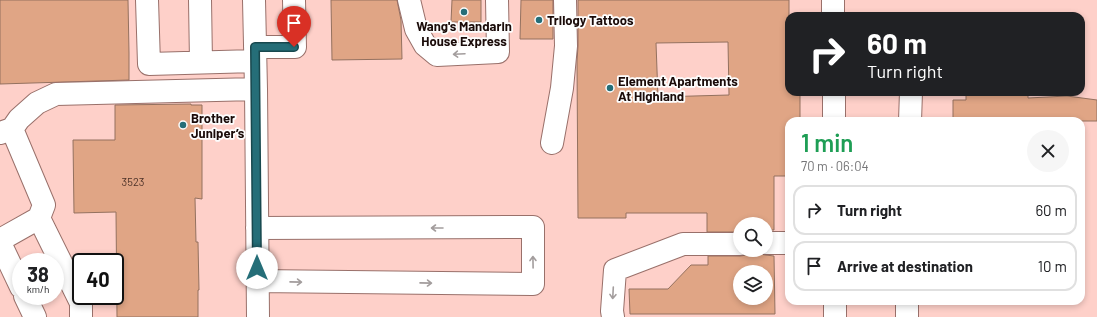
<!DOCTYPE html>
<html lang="en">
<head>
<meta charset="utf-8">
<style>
	:root { --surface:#fff; --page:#f6f6f6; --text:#202124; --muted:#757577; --line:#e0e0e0 }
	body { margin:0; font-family:Barlow,sans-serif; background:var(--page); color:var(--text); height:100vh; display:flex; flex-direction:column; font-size:15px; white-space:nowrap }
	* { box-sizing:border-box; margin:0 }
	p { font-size:13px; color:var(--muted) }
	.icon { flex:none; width:22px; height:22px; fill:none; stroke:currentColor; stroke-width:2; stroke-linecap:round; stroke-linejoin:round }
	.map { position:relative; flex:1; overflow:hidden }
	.drawer { position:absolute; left:785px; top:117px; width:300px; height:188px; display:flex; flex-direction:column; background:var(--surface); border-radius:12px; box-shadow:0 2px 6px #0003 }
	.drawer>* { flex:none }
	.hud { position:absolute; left:785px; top:12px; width:300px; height:84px; border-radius:12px; box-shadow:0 2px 6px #0003; background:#202124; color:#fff; overflow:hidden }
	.buttons { position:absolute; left:733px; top:217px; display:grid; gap:8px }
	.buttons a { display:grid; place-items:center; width:40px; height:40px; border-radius:50%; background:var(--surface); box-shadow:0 2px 6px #0003; font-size:20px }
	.speed { position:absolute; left:12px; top:253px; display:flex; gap:8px; font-size:20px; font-weight:700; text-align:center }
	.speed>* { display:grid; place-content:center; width:52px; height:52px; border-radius:50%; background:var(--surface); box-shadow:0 2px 6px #0003; line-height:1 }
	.speed small { font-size:10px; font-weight:400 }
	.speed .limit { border:2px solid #111; border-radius:6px; background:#fff; color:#111 }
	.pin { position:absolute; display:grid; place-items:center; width:34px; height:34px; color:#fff; margin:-41px -17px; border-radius:50% 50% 50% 0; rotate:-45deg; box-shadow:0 0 4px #0007 }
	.pin .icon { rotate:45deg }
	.me { position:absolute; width:44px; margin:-22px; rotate:0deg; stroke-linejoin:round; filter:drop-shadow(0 0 3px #0008) }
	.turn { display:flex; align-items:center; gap:14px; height:84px; padding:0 16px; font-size:18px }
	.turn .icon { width:52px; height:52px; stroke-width:2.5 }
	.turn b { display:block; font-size:28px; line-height:34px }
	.round { display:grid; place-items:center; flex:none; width:42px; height:42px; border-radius:21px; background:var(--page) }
	.head { display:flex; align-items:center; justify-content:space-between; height:68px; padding:0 16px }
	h1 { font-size:24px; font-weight:600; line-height:30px; color:#1e9e55 }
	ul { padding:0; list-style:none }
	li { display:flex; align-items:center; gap:12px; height:50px; margin:0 8px 6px; padding:0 8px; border:2px solid var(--line); border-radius:12px }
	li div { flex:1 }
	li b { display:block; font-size:15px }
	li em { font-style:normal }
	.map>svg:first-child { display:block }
</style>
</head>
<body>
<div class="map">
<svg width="1097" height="317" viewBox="0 0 1097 317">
	<rect width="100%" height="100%" fill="#fed0c9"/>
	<!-- building -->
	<path fill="#e0a585" stroke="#94715f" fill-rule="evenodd" d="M0,0H128L129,53V80L0,84Z
		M331,0H397L401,20L402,59L332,60Z
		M452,0H481V22H451Z
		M521,0H553V39H520Z
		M578,0H789V92H800V121H789V176H774V230H766V224H740V232H707V213H626V218H578L577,61L578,46ZM728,42L729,95L658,97L656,43Z
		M966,92H1028V98L1067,96L1097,100V121H953V100H966Z
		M191,104V105H202V199L195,198L196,242H198L199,290H198V317H117L116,212L74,213L73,140H115V105Z
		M751,250H756L760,254L766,255L774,256L775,314H630L629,289H668L691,265H708V256H740L747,255ZM740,272H766V298H740Z"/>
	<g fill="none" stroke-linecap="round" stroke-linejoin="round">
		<defs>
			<path id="minor" d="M147,0L149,64L255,61
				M200,0L201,62
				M254,0L256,89L258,317
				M409,0L416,29L425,45L437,55L498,52L497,0
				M833,0V16
				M255,47H295L294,0
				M834,92V121
				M910,121L911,92
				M0,133L12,129L19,119L37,103L56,94L256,89
				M552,143L562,88L566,46L565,0
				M39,218L81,303V317
				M257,228L533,227V284L257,281
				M0,240L39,218L44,205L12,129
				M0,243L21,287
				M766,243H789
				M25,296L35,317
				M835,301V317
				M613,317L612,311L615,270L683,244H740
				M907,317V301"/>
		</defs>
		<!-- minor casing -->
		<use href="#minor" stroke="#99706a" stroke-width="24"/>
		<!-- minor -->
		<use href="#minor" stroke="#fff" stroke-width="22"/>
	</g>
	<!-- one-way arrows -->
	<defs><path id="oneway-shaft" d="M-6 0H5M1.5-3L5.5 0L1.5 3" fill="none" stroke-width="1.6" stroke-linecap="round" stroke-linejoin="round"/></defs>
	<g stroke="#a39d9d">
		<use href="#oneway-shaft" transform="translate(459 54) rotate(177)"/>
		<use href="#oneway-shaft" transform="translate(437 228) rotate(180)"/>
		<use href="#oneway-shaft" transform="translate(533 262) rotate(-91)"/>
		<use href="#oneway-shaft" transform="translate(296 282) rotate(1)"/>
		<use href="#oneway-shaft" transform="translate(426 283) rotate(1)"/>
		<use href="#oneway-shaft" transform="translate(613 293) rotate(93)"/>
	</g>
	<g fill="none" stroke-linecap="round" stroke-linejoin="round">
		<defs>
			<path id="route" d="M257,268L255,47H294"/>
		</defs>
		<!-- route casing -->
		<use href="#route" stroke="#18484e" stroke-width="10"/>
		<!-- route -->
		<use href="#route" stroke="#256e78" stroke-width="7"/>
	</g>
	<!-- markers -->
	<g fill="#256e78" stroke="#fdfdfd" stroke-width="1.5">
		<circle cx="464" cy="12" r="4"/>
		<circle cx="539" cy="20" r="4"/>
		<circle cx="610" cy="88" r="4"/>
		<circle cx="183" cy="125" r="4"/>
	</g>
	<g text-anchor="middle" stroke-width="3.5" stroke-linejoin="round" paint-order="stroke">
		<!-- number labels -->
		<g font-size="11" fill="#4c3228">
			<text x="133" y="186">3523</text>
		</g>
		<!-- poi labels -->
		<g font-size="13" font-weight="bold" fill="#1a0b09" stroke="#fdfdfd" text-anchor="start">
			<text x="547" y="25">Trilogy Tattoos</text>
			<text x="464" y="31" text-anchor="middle">Wang's Mandarin<tspan x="464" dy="15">House Express</tspan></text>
			<text x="618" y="86">Element Apartments<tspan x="618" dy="15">At Highland</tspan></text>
			<text x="191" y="123">Brother<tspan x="191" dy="15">Juniper’s</tspan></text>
		</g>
	</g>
</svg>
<div class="buttons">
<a><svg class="icon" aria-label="search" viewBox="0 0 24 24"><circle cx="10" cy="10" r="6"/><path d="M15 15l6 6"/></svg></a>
<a><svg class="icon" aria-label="layers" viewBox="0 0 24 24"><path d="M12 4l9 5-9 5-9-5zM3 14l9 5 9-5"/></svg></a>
</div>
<div class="speed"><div>38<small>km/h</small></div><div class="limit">40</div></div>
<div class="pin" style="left:294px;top:47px;background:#d93025"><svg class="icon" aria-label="arrive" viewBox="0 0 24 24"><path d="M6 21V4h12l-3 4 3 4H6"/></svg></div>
<svg class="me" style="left:257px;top:268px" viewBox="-20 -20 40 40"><circle r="19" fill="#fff"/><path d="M0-13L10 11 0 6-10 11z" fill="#256e78"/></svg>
<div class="hud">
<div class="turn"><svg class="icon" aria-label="right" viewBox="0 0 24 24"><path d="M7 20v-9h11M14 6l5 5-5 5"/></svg><div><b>60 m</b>Turn right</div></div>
</div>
<section class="drawer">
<div class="head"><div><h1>1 min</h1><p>70 m · 06:04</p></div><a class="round"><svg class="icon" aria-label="close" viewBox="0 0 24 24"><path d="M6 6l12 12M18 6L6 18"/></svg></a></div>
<ul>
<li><svg class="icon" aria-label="right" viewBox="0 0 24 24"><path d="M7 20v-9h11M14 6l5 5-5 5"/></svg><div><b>Turn right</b></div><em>60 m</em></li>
<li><svg class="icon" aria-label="arrive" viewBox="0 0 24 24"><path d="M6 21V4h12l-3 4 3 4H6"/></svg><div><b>Arrive at destination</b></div><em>10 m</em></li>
</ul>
</section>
</div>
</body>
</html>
